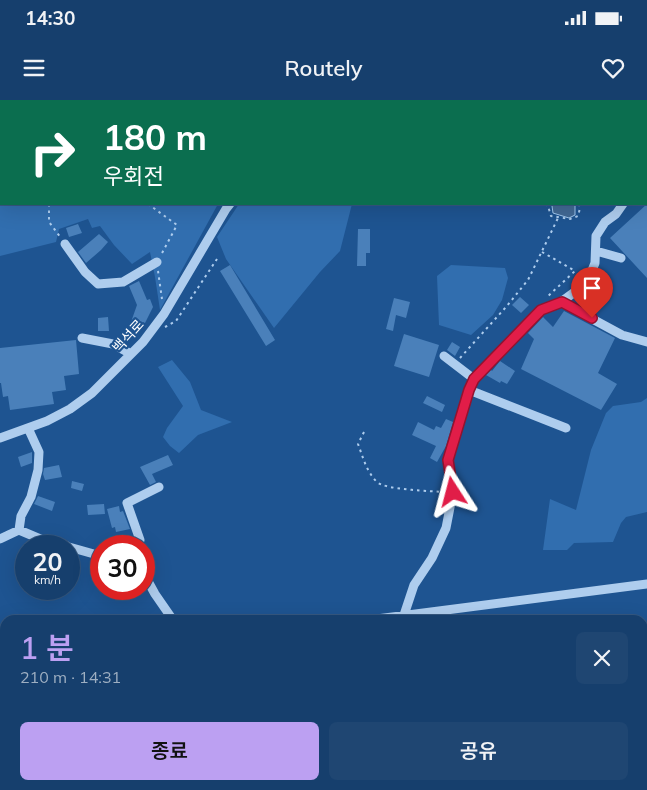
<!DOCTYPE html>
<html lang="ko">
<head>
<meta charset="utf-8">
<style>
	:root { --surface:#163f6d; --page:#1f4672; --text:#f1f3f6; --muted:#9eafc2; --line:#355880; --accent:#bca0f2 }
	body { margin:0; font-family:Mulish,"Noto Sans KR",sans-serif; background:var(--page); color:var(--text); height:100vh; display:flex; flex-direction:column; font-size:19px; white-space:nowrap }
	* { box-sizing:border-box; margin:0 }
	p { font-size:16px; color:var(--muted) }
	.icon { flex:none; width:28px; height:28px; fill:none; stroke:currentColor; stroke-width:2; stroke-linecap:round; stroke-linejoin:round }
	.map { position:relative; flex:1; overflow:hidden }
	.sheet { position:absolute; left:0px; top:515px; width:648px; height:175px; display:flex; flex-direction:column; background:var(--surface); border-radius:15px 15px 0 0; box-shadow:0 5px 20px #0002,0 0 0 1px var(--line) }
	.sheet>* { flex:none }
	.banner { position:absolute; left:0px; top:0px; width:648px; height:105px; box-shadow:0 5px 20px #0002,0 0 0 1px var(--line); background:#0b6e4f; color:#fff; overflow:hidden }
	.speed { position:absolute; left:15px; top:435px; display:flex; gap:10px; font-size:25px; font-weight:700; text-align:center }
	.speed>* { display:grid; place-content:center; width:65px; height:65px; border-radius:50%; background:var(--surface); box-shadow:0 5px 20px #0002,0 0 0 1px var(--line); line-height:1 }
	.speed small { font-size:12px; font-weight:400 }
	.speed .limit { border:8px solid #d22; background:#fff; color:#111 }
	.pin { position:absolute; display:grid; place-items:center; width:42px; height:42px; color:#fff; margin:-51px -21px; border-radius:50% 50% 50% 0; rotate:-45deg; box-shadow:0 0 5px #0007 }
	.pin .icon { rotate:45deg }
	.me { position:absolute; width:55px; margin:-28px; rotate:351deg; stroke-linejoin:round; filter:drop-shadow(0 0 4px #0008) }
	.turn { display:flex; align-items:center; gap:18px; height:105px; padding:0 20px; font-size:22px }
	.turn .icon { width:65px; height:65px; stroke-width:2.5 }
	.turn b { display:block; font-size:35px; line-height:42px }
	.round { display:grid; place-items:center; flex:none; width:52px; height:52px; border-radius:8px; background:var(--page) }
	.headline { display:flex; align-items:center; justify-content:space-between; height:85px; padding:0 20px }
	h1 { font-size:30px; font-weight:600; line-height:38px; color:var(--accent) }
	.button { display:flex; gap:10px; margin-top:auto; padding:10px 20px }
	.button a { flex:1; height:58px; border-radius:8px; background:var(--accent); color:#111; font-size:20px; font-weight:600; line-height:58px; text-align:center }
	.button a+a { background:var(--page); color:var(--text) }
	.status { display:flex; justify-content:space-between; align-items:center; height:35px; padding:0 25px; background:var(--surface); direction:ltr }
	.status svg { height:14px; fill:currentColor }
	header { display:flex; justify-content:space-between; align-items:center; height:65px; padding:0 20px; background:var(--surface); font-size:22px; font-weight:600 }
	.map>svg:first-child { display:block }
</style>
</head>
<body>
<div class="status"><b>14:30</b><svg viewBox="0 0 49 12"><path d="M0 12V9h3v3zM5 12V6h3v6zM10 12V3h3v9zM15 12V0h3v12zM26 1h20v11H26zM47 4h2v5h-2z"/></svg></div>
<header><svg class="icon" aria-label="menu" viewBox="0 0 24 24"><path d="M4 6h16M4 12h16M4 18h16"/></svg>Routely<svg class="icon" aria-label="heart" viewBox="0 0 24 24"><path d="M12 20l-8-8c-3-5 5-10 8-4 3-6 11-1 8 4z"/></svg></header>
<div class="map">
<svg width="647" height="690" viewBox="0 0 647 690">
	<rect width="100%" height="100%" fill="#1e5491"/>
	<!-- green -->
	<path fill="#316eaf" d="M24,0H122V1H23Z
		M123,0H316V1H123Z
		M573,0H647V17L646,1H573Z
		M0,53H1V104H218L160,210L155,177L150,152L132,164L114,145L100,126L92,128L88,119L59,129L56,142L0,156Z
		M239,104H352L340,151L320,172L274,228L226,159L217,137Z
		M451,165L505,168L508,178L502,200L493,215L471,235L439,225L437,176Z
		M172,260L190,282L201,310L232,322L198,335L179,353L170,346L163,337L167,328L183,306L158,267Z
		M647,298V412L626,417L621,423L613,442L574,443L567,450H543L550,399L576,410L591,350L606,313L613,306L641,302Z"/>
	<!-- water -->
	<path fill="#426995" stroke="#a1c8ef" d="M554,104H575V115L569,118L553,113L552,106Z"/>
	<!-- building -->
	<path fill="#4a80ba" d="M647,104V178L610,138Z
		M78,124L82,133L69,137L66,128Z
		M358,129H370V153H366V166H357Z
		M99,134L108,142L101,150L86,163L78,152Z
		M230,165L275,240L266,246L220,171Z
		M139,181L147,200L150,199L153,207L143,227L131,222L137,205L129,186Z
		M520,197L529,205L521,213L512,205Z
		M394,198L410,202L406,218L396,215L393,231L386,229Z
		M564,211L615,238L598,273L617,284L601,310L521,269L534,239L528,233L543,217L553,227Z
		M108,217L109,231H98V218Z
		M404,234L439,245L429,277L394,266Z
		M76,240L79,274L64,276L66,290L52,292L54,304L10,310L8,296L3,297L1,283H0V248Z
		M452,242L460,247L455,256L447,250Z
		M500,261L515,271L507,284L501,281L500,283L486,275L491,270L492,271Z
		M427,296L445,305L442,312L423,303Z
		M446,319L453,322L446,346L437,362L430,358L436,346L412,335L418,322L434,330L436,326L441,328Z
		M32,352V363L21,367L18,357Z
		M168,355L173,365L152,374L156,382L150,385L140,367Z
		M59,365L62,377L45,380L43,374L44,368Z
		M72,381L84,384L82,391L71,388Z
		M38,396L55,402L52,411L34,404Z
		M104,404L105,414L88,415L87,405Z
		M119,406L120,412L123,411L130,429L116,432L115,427L112,428L107,409Z"/>
	<g fill="none" stroke-linecap="round" stroke-linejoin="round">
		<!-- path -->
		<path stroke="#aecdee" stroke-width="2" stroke-dasharray="2.5 4" stroke-linecap="butt" d="M15,1V0
			M0,61H1
			M49,104V122L61,138
			M148,104L177,125L161,155
			M545,104L548,106L551,116L570,119L578,116L580,108L579,104
			M542,152L575,171L546,198
			M158,171L162,199
			M165,227L176,221L217,159
			M460,258L506,207L528,180L558,118
			M364,332L358,344C363,357 366,371 377,382C385,390 432,391 445,392
			M252,685V690
			M413,685V690"/>
		<!-- minor -->
		<path stroke="#aecdee" stroke-width="9" d="M378,0L379,1
			M420,0L424,1
			M561,0L562,1
			M343,1L345,0
			M445,1L464,0
			M496,1V0
			M646,25L647,24
			M646,66L647,65
			M65,144L85,172L98,184L123,182L157,162
			M596,151L621,158
			M561,202L622,235L647,242
			M82,238L113,244L131,254
			M444,256L474,279
			M469,290L566,328
			M28,328L39,352L38,370L31,397L21,416L19,430L45,441L67,446
			M0,338L47,321L70,309L92,293L143,242L164,214L226,109L230,104
			M0,439L19,430
			M138,446L140,440L127,403L159,387
			M69,447L101,456
			M144,474L155,494L173,520
			M404,515L414,485L432,458L446,428L453,392L448,360L469,290L474,279L541,210L561,202L587,183L595,163L596,136L605,122L616,114L623,104
			M369,520L647,484
			M0,567L5,566"/>
	</g>
	<g fill="none" stroke-linecap="round" stroke-linejoin="round">
		<defs>
			<path id="route" d="M453,392L448,360L469,290L474,279L541,210L562,202L592,218"/>
		</defs>
		<!-- route casing -->
		<use href="#route" stroke="#92132f" stroke-width="12"/>
		<!-- route -->
		<use href="#route" stroke="#e11d48" stroke-width="9"/>
	</g>
	<g text-anchor="middle" stroke-width="4.5" stroke-linejoin="round" paint-order="stroke">
		<!-- street labels -->
		<g font-size="14" fill="#fff" stroke="#1e5491">
			<text transform="translate(128 236) rotate(-48)" y="5">백석로</text>
		</g>
	</g>
</svg>
<div class="speed"><div>20<small>km/h</small></div><div class="limit">30</div></div>
<div class="pin" style="left:592px;top:218px;background:#d93025"><svg class="icon" aria-label="arrive" viewBox="0 0 24 24"><path d="M6 21V4h12l-3 4 3 4H6"/></svg></div>
<svg class="me" style="left:453px;top:392px" viewBox="-20 -20 40 40"><path d="M0-17L14 15 0 8-14 15z" fill="#e11d48" stroke="#fff" stroke-width="4"/></svg>
<div class="banner">
<div class="turn"><svg class="icon" aria-label="right" viewBox="0 0 24 24"><path d="M7 20v-9h11M14 6l5 5-5 5"/></svg><div><b>180 m</b>우회전</div></div>
</div>
<section class="sheet">
<div class="headline"><div><h1>1 분</h1><p>210 m · 14:31</p></div><a class="round"><svg class="icon" aria-label="close" viewBox="0 0 24 24"><path d="M6 6l12 12M18 6L6 18"/></svg></a></div>
<div class="button"><a>종료</a><a>공유</a></div>
</section>
</div>
</body>
</html>
